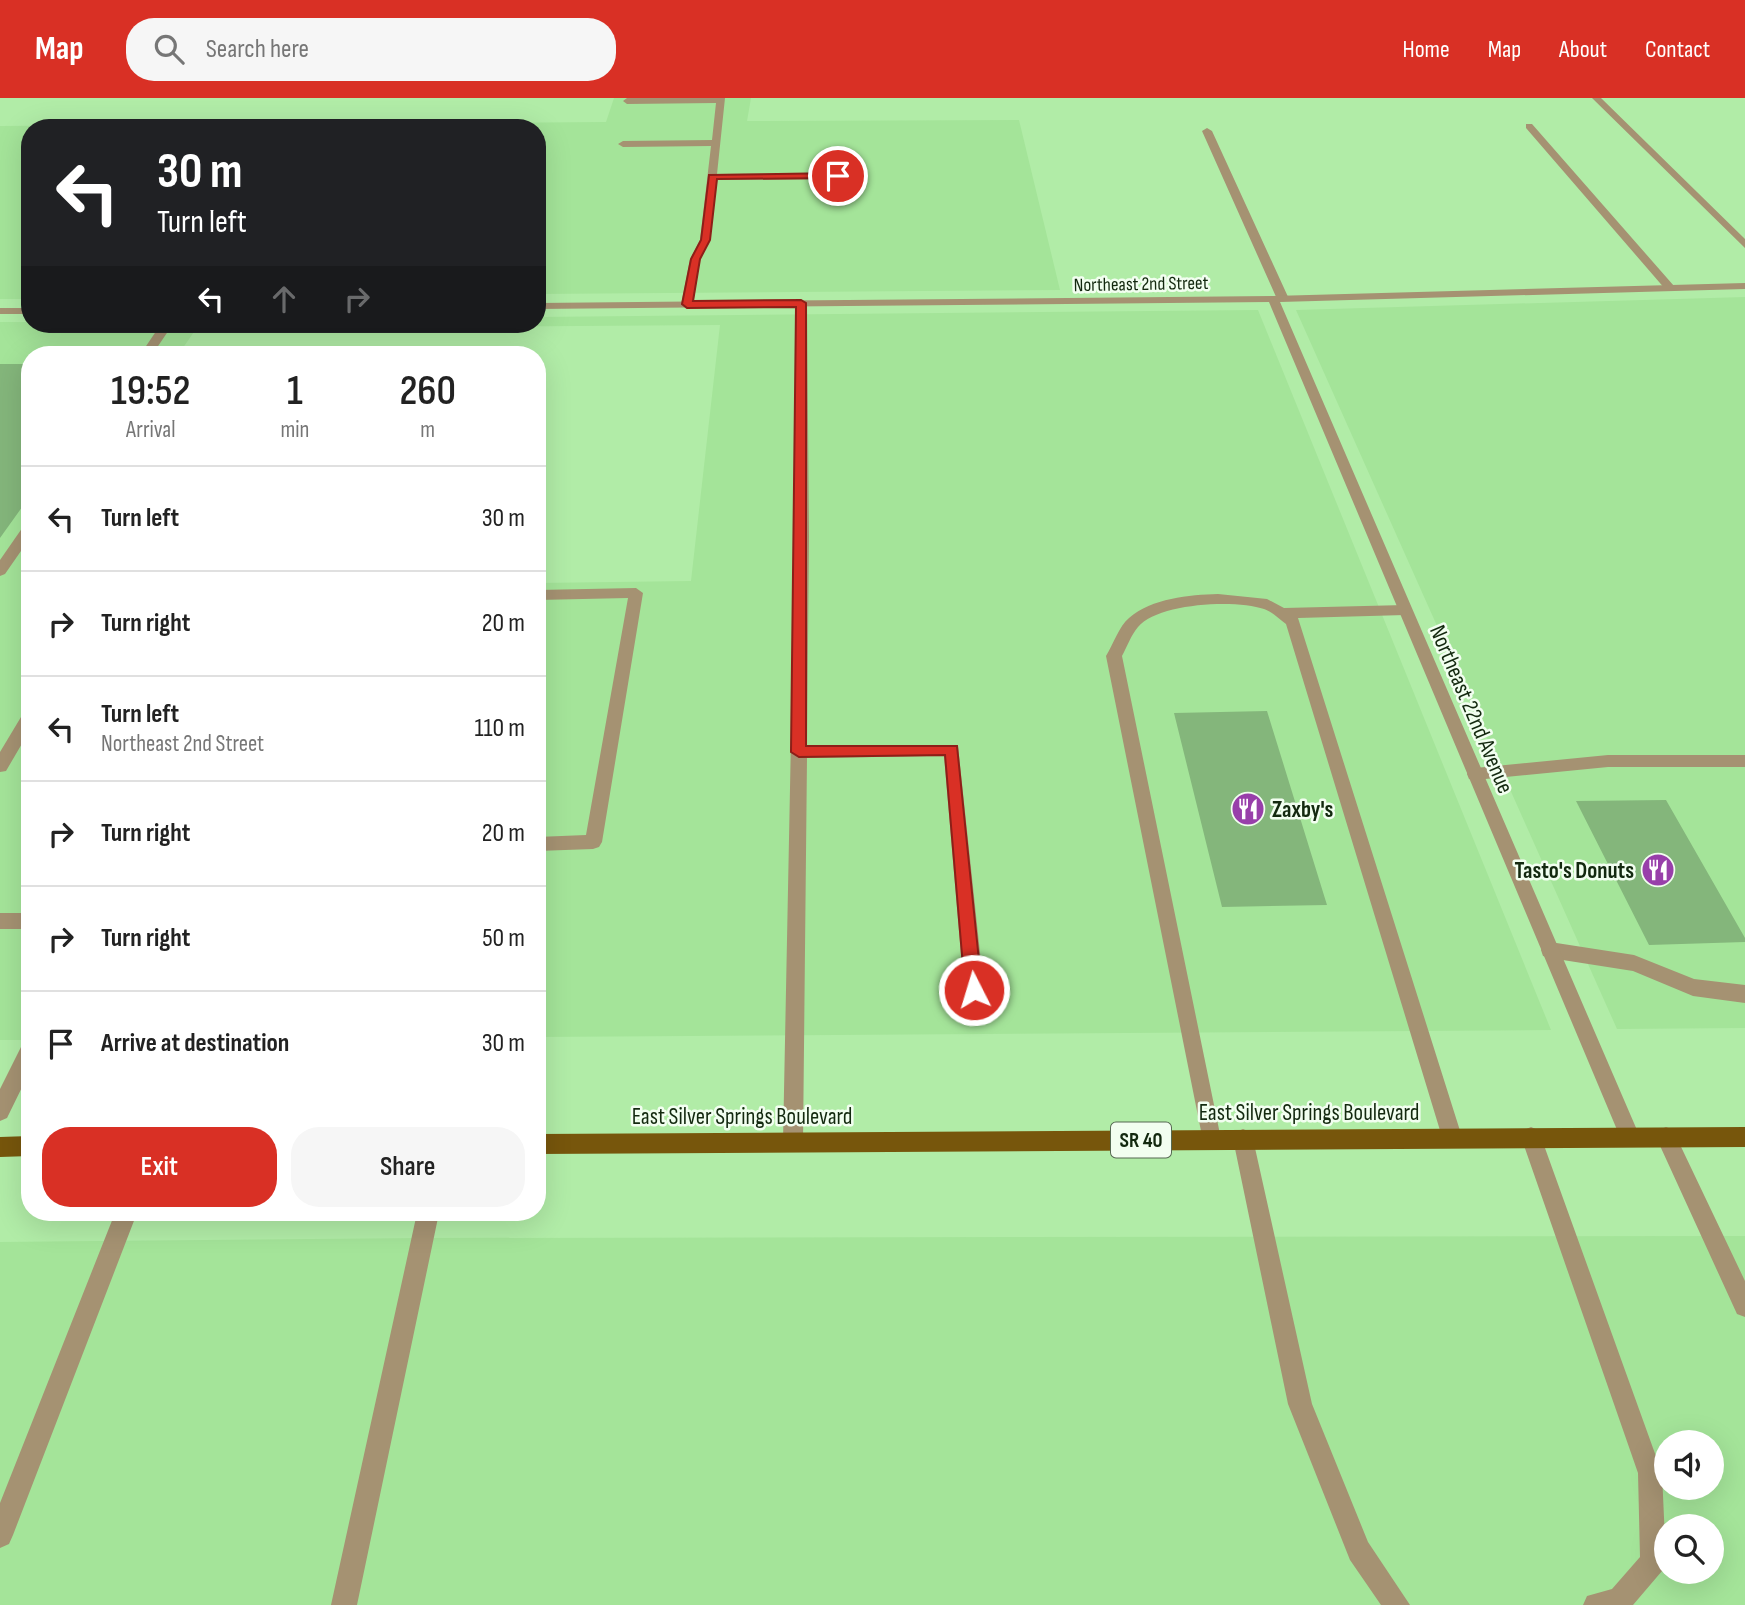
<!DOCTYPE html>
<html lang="en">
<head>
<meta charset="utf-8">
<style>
	:root { --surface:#fff; --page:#f6f6f6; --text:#222; --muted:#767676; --line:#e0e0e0; --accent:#d93025 }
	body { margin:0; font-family:"Sofia Sans Condensed",sans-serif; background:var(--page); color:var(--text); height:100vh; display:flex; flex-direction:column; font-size:26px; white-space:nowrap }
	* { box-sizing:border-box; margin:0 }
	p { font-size:23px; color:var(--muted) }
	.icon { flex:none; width:38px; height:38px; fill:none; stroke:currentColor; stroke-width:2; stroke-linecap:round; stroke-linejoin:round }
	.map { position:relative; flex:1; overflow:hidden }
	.side { position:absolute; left:21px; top:248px; width:525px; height:875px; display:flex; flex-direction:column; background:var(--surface); border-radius:28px; box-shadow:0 7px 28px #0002 }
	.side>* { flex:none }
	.top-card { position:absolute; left:21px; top:21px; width:525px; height:214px; border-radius:28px; box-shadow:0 7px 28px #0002; background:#202124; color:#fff; overflow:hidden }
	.buttons { position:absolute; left:1654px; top:1332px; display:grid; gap:14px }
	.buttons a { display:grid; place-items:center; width:70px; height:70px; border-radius:50%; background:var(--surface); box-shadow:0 7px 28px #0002; font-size:35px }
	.pin { position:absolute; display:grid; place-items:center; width:60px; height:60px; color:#fff; margin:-30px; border:4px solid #fff; border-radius:50%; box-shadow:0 2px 7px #0007 }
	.me { position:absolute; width:77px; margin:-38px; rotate:355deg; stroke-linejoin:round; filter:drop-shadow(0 0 5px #0008) }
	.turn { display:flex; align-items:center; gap:24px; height:147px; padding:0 21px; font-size:32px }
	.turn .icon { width:91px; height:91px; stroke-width:2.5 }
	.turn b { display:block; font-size:49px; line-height:60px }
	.lanes { display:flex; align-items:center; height:66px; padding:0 21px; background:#0003; justify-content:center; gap:35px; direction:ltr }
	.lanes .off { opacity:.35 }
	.eta { display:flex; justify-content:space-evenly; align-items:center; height:119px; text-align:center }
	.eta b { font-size:42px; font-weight:600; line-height:49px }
	.button { display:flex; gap:14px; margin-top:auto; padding:14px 21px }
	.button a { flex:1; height:80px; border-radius:28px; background:var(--accent); color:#fff; font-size:28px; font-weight:600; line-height:80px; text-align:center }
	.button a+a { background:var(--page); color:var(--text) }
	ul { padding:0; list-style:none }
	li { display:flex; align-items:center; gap:21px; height:105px; padding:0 21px; border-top:2px solid var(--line) }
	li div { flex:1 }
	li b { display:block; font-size:26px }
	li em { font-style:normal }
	header { display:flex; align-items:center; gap:42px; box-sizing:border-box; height:98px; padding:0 35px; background:var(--accent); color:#fff }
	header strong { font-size:33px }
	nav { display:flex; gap:38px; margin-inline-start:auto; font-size:24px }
	.search { width:490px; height:63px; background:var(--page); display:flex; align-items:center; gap:18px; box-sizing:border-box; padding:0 24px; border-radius:28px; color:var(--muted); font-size:26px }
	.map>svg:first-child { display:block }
</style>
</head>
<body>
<header>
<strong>Map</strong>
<div class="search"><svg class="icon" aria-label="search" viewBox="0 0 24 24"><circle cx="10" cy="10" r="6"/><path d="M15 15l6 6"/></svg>Search here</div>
<nav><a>Home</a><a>Map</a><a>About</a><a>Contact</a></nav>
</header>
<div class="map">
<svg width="1745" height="1507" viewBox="0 0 1745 1507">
	<rect width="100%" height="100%" fill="#b1eca7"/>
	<!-- built -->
	<path fill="#a4e499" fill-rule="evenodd" d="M614,0H751L747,23L1019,22L1060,192L537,196V30H30V201H0V28L606,24Z
		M1745,199V930L1617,931L1296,212Z
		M1258,212L1551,932L537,939V485L691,483L720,227L196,231L178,257H30V486L27,490L30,491V942H0V224L537,226V219Z
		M1745,1138V1507H0V1144L426,1140ZM1666,1344H1712V1390H1666ZM1666,1428H1712V1474H1666Z"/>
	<!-- building -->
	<path fill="#84b67b" d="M0,266H30V398L0,440Z
		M1267,613L1327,807L1222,809L1174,615Z
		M1666,702L1745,840V844L1649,847L1576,703Z"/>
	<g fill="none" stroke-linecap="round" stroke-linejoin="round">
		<!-- lane -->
		<path fill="#a59272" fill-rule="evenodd" d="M725,0L717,76L838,75L843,78L838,81L717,82L710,142L700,161L693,207L687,210L681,207L690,161L700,142L711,48L623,49L618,46L623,43L712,42L716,5L627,6L623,3L627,0Z
			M1592,0H1601L1745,141V150Z
			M1526,26H1532L1674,188V192H1666L1526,30Z
			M1207,30L1212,33L1289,201L1287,203L1277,201L1202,33Z
			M801,202L807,205L809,438L807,648H958L984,892L981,898L974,901L967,898L964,892L944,658L807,660L803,1044L800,1051L793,1054L786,1051L783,1044L795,438V205Z
			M161,226H173L152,257H140Z
			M30,425V440L5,476L0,478V462L25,426Z
			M636,490L643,495L602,744L599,749L593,751L537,753V739L586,737L628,500L537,502V492Z
			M1218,496L1267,501L1284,510L1405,507L1412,512L1405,517L1298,520L1462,1039L1459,1046L1452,1049L1445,1046L1442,1039L1286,526C1279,521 1271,513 1264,511C1236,501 1157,505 1138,529C1131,537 1127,549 1122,558L1221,1041L1218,1048L1211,1051L1204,1048L1106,558C1113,547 1119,528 1129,520C1152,500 1189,497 1218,496Z
			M30,612V632L6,673L0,674V654L24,614Z
			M1608,657H1745V669H1608L1475,682L1469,681L1467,676L1469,671L1475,670Z
			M0,815H30V831H0Z
			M1550,844L1634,857L1694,881L1745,887V905L1693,898L1633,873L1550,860L1543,858L1541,852L1543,846Z
			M30,942V973L7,1020L0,1023V991L23,945Z
			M1531,1029L1538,1032L1541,1039L1662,1375L1666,1464L1662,1473L1633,1507H1583L1587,1498L1612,1491L1640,1459L1638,1375L1521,1039L1524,1032Z
			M1666,1029L1673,1032L1745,1183V1219L1737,1216L1656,1039L1659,1032Z
			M1243,1031L1250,1034L1253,1041L1312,1306L1368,1444L1410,1507H1381L1350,1462L1288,1306L1233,1041L1236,1034Z
			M115,1115H137L13,1437L9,1446L0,1450V1405Z
			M417,1115H439L357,1507H331Z"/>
		<!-- street -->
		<path fill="#a59272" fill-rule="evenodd" d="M1745,185V191L1280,204L1640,1039L1637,1046L1630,1049L1623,1046L1269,204L537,211V205L1273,198Z
			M0,210H30V216H0Z"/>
		<!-- primary -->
		<path fill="#77560c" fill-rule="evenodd" d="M1745,1029V1049L537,1056V1036Z
			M30,1038V1058L0,1059V1039Z"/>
	</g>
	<!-- route -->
	<path fill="#d93025" stroke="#8d1f18" stroke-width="2" d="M838,75L842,78L841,80L717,81L710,142L700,161L693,203L801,202L806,205V648H957L982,892L980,897L974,900L968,897L965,892L945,657L799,659L791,654L796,209L687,210L682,206L691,161L701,142L709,77Z"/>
	<!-- icons -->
	<defs>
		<symbol id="restaurant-disc" viewBox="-11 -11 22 22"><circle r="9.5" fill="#983faa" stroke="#f2fef0"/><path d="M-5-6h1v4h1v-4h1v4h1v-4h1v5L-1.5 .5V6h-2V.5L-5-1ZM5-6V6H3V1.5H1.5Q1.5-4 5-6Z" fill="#fff"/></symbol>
	</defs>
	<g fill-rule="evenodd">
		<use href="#restaurant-disc" x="1229" y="692" width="38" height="38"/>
		<use href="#restaurant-disc" x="1639" y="753" width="38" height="38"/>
	</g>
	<g text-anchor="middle" stroke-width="5" stroke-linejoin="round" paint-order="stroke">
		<!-- far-street labels -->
		<g font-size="19" fill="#13290f" stroke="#f2fef0">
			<text transform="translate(1141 185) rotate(-1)" y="7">Northeast 2nd Street</text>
		</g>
		<!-- shield labels -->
		<rect fill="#f2fef0" stroke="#566952" stroke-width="2" x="1111" y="1024.5" width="60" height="35" rx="5"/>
		<g font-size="21" font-weight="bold" fill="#13290f">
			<text x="1141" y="1049">SR 40</text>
		</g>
		<!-- street labels -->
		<g font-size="23" fill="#13290f" stroke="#f2fef0">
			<text transform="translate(1472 611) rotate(67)" y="8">Northeast 22nd Avenue</text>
			<text x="1309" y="1022">East Silver Springs Boulevard</text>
			<text x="742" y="1026">East Silver Springs Boulevard</text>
		</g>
		<!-- poi labels -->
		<g font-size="23" font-weight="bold" fill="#13290f" stroke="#f2fef0" text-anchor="start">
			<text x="1272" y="719">Zaxby's</text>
			<text x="1634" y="780" text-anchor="end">Tasto's Donuts</text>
		</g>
	</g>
</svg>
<div class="buttons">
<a><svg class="icon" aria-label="sound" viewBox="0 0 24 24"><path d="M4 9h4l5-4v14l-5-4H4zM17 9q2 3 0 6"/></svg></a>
<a><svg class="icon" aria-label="search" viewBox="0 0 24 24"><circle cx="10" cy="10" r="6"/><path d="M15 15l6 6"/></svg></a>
</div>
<div class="pin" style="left:838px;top:78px;background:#d93025"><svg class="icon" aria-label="arrive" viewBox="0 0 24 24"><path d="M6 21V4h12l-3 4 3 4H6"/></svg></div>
<svg class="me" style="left:974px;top:892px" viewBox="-20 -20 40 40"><circle r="17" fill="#d93025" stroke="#fff" stroke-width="3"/><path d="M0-11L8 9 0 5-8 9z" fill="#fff"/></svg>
<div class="top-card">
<div class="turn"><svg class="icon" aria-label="left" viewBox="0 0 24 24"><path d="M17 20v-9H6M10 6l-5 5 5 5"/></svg><div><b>30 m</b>Turn left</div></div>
<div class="lanes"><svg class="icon" aria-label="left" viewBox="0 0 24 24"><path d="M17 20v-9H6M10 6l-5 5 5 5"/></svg><svg class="icon off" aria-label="ahead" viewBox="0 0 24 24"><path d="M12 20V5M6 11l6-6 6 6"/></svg><svg class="icon off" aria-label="right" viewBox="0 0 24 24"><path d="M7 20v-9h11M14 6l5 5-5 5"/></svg></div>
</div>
<section class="side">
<div class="eta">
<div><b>19:52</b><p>Arrival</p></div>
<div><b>1</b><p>min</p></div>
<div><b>260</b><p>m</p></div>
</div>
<ul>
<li><svg class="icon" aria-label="left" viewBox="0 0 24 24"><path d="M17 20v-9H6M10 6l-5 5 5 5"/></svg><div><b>Turn left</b></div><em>30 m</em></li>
<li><svg class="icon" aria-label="right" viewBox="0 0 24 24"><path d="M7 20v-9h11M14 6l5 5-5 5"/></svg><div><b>Turn right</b></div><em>20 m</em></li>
<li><svg class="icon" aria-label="left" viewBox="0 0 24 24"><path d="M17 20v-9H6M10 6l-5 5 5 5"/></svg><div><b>Turn left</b><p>Northeast 2nd Street</p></div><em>110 m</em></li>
<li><svg class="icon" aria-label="right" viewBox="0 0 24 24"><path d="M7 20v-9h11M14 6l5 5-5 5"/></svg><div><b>Turn right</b></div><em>20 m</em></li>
<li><svg class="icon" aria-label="right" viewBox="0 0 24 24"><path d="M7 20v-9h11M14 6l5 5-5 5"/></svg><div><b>Turn right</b></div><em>50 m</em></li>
<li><svg class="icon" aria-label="arrive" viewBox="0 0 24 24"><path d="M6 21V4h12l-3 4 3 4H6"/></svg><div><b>Arrive at destination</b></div><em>30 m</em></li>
</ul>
<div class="button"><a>Exit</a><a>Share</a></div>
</section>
</div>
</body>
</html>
